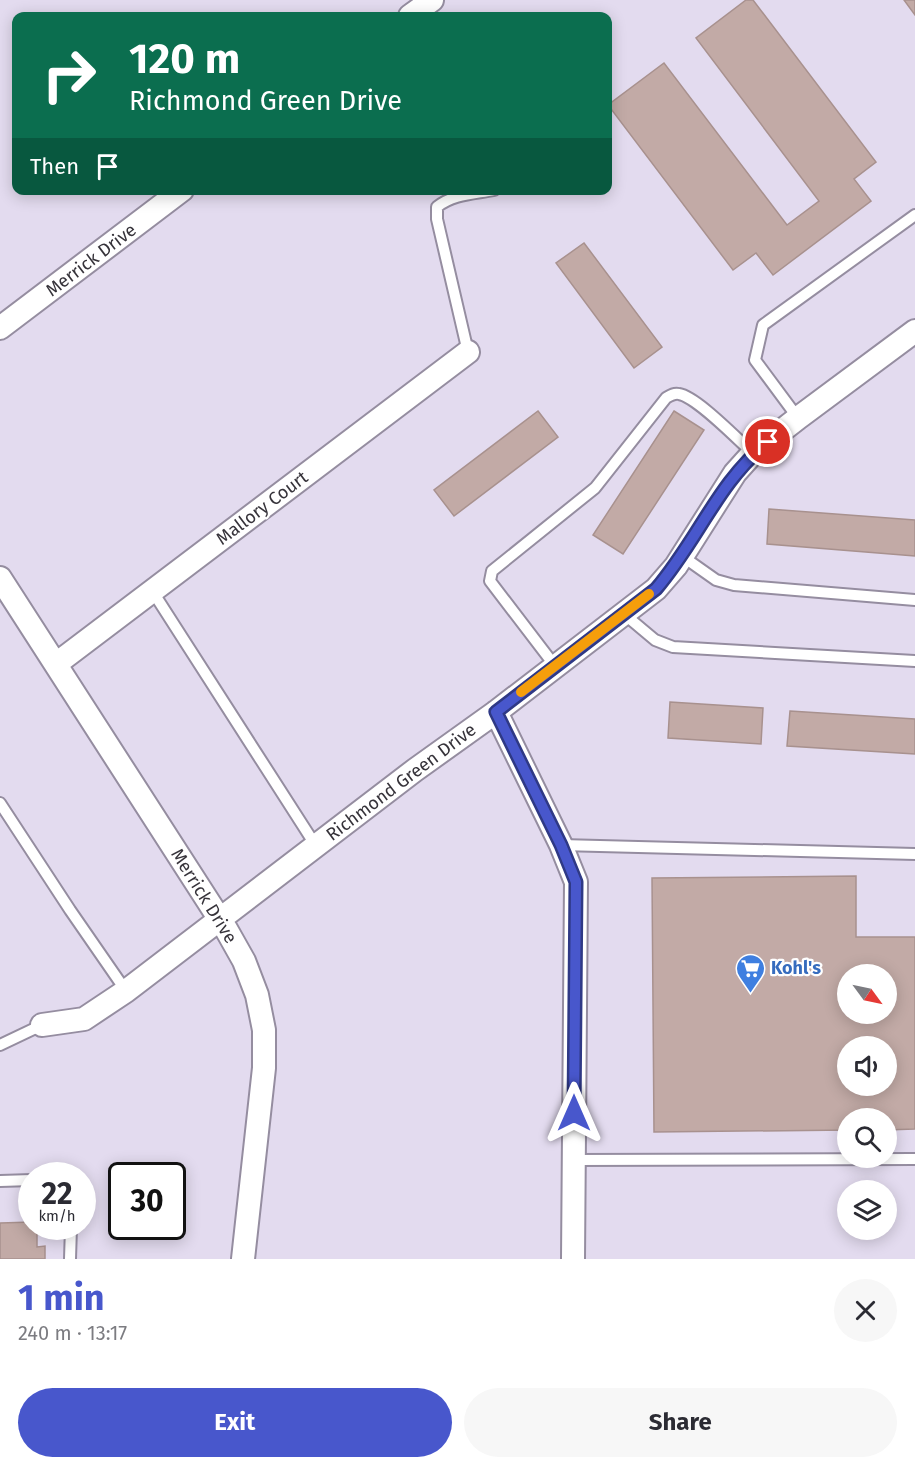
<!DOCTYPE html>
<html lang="en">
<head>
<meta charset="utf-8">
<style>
	:root { --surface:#fff; --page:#f7f7f7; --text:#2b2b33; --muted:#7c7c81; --accent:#4857cc }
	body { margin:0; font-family:"Fira Sans",sans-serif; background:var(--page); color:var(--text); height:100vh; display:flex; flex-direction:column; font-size:22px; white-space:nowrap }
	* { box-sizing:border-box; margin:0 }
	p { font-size:20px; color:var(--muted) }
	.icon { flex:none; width:33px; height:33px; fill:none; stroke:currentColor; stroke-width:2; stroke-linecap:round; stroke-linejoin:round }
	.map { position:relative; height:1259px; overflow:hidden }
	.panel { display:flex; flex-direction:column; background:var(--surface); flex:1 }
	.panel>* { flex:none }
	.hud { position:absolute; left:12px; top:12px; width:600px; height:183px; border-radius:12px; box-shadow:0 3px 15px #0003; background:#0b6e4f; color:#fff; overflow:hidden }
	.needle { width:39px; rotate:123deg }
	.controls { position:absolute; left:837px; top:964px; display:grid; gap:12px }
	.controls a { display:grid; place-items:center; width:60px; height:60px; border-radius:50%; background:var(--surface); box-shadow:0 3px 15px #0003; font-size:30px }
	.speed { position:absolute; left:18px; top:1162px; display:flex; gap:12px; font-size:30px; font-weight:700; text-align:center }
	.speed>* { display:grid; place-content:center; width:78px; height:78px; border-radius:50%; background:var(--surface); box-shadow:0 3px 15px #0003; line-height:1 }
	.speed small { font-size:15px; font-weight:400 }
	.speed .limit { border:3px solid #111; border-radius:9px; background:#fff; color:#111 }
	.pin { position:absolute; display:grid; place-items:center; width:51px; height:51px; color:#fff; margin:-26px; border:3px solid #fff; border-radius:50%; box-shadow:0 2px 6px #0007 }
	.me { position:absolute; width:66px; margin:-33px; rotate:0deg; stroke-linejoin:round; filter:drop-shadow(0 0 4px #0008) }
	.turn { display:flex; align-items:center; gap:21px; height:126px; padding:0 18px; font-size:27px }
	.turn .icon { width:78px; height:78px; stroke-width:2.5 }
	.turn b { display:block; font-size:42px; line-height:51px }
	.then { display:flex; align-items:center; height:57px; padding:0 18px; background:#0003; gap:12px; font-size:22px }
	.round { display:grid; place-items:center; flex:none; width:63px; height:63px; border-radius:32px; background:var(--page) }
	.head { display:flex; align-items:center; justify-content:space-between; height:102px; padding:0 18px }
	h1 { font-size:36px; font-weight:700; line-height:45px; color:var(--accent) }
	.button { display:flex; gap:12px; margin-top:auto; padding:12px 18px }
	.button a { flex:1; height:69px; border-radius:36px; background:var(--accent); color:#fff; font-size:24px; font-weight:700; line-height:69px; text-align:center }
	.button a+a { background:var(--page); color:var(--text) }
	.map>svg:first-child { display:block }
</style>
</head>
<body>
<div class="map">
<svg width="915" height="1259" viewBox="0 0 915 1259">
	<rect width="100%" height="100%" fill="#e3dbef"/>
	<!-- building -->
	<path fill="#c2aaa6" stroke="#a8918e" stroke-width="1.5" fill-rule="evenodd" d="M746,0H753L876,162L854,179L871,201L773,275L756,253L733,270L608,105L664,63L787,225L819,201L696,38Z
		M904,0H915V15Z
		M584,243L662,347L634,368L556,263Z
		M538,411L558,437L454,516L434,490Z
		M674,411L704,430L623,554L593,535Z
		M769,509L915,520V556L767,544Z
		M670,702L763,708L761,744L668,738Z
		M790,711L915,719V754L787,746Z
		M856,876V937H915V1129L886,1130V1119H848V1130L654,1132L652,878ZM848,975H886V1014H848ZM848,1047H886V1086H848Z
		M32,1222V1227H37V1247L45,1246V1259H0V1223Z"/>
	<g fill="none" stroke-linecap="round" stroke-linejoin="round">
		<defs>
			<path id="lane" d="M468,352L437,219V207C453,194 474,194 494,190
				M798,418L755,360L763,325L915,215
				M682,556L716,580L734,585L915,600
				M153,592L316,846
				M624,614L655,640L673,647L915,661
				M555,666L490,581L492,571L595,488L666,398C671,395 674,393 679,394C697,397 738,440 753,453
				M0,803L70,910L126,991
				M561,845L915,854
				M0,1045L42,1025
				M574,1160L915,1159
				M0,1181L32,1180
				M70,1259L71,1227"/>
			<path id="street" d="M410,16L432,0
				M0,328L182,190
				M0,578L226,929L244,961L257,995L264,1030V1068L243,1259
				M56,664L468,352
				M496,712L561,845L576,882L573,1259
				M42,1025L84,1019L126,991L415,770L496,712L656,589L676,566L735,473L753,453L798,418L915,331"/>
		</defs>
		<!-- lane casing -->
		<use href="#lane" stroke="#958da0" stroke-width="14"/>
		<!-- street casing -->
		<use href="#street" stroke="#958da0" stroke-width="26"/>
		<!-- lane -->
		<use href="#lane" stroke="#fff" stroke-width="10"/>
		<!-- street -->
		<use href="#street" stroke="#fff" stroke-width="22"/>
	</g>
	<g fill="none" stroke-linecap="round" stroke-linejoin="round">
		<defs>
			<path id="route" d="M574,1113L576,882L561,845L496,712L656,589C698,540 718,482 768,442"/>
		</defs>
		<!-- route casing -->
		<use href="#route" stroke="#2f3985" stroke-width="15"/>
		<!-- route -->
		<use href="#route" stroke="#4857cc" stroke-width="10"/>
		<!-- slow -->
		<path stroke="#f59e0b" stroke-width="10" d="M521,692L649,594"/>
	</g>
	<!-- icons -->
	<defs>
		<symbol id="supermarket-pin" viewBox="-11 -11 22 30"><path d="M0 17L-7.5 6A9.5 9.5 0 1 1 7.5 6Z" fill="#3f7fe0" stroke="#fff"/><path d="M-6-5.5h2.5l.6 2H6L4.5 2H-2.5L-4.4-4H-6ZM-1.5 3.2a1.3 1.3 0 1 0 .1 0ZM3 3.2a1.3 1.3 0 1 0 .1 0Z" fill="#fff"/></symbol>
	</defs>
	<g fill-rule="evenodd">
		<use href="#supermarket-pin" x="734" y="952" width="33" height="45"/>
	</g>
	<g text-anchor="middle" stroke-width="4.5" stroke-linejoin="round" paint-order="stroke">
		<!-- street labels -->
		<g font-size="18" fill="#36333a" stroke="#fff">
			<text transform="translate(91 260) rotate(-37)" y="6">Merrick Drive</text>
			<text transform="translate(262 508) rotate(-37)" y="6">Mallory Court</text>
			<text transform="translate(401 782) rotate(-37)" y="6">Richmond Green Drive</text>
			<text transform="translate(204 896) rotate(58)" y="6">Merrick Drive</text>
		</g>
		<!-- shop labels -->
		<g font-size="18" font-weight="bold" fill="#366cbe" stroke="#fff" text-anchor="start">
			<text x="771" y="974">Kohl's</text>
		</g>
	</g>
</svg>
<div class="controls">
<a><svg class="needle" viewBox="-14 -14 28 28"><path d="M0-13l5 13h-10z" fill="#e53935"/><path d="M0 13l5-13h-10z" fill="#7c7c81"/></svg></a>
<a><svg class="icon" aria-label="sound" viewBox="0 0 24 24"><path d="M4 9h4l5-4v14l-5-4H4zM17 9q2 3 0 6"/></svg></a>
<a><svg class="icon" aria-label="search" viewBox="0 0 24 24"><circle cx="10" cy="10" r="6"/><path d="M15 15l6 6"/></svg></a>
<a><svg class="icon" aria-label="layers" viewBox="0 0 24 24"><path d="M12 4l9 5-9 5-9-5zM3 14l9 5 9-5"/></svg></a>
</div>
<div class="speed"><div>22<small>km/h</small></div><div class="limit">30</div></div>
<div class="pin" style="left:768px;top:442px;background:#d93025"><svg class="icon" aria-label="arrive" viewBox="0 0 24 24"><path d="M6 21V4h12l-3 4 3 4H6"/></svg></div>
<svg class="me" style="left:574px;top:1113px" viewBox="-20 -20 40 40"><path d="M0-17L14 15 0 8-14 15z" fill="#4857cc" stroke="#fff" stroke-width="4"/></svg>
<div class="hud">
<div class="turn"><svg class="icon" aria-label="right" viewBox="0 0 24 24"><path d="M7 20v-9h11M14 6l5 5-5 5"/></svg><div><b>120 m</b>Richmond Green Drive</div></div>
<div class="then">Then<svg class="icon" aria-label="arrive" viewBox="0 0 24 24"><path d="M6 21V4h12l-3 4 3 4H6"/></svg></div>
</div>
</div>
<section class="panel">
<div class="head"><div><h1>1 min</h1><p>240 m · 13:17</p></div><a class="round"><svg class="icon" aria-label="close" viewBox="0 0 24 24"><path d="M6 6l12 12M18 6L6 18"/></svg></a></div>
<div class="button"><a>Exit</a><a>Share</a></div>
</section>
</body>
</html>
